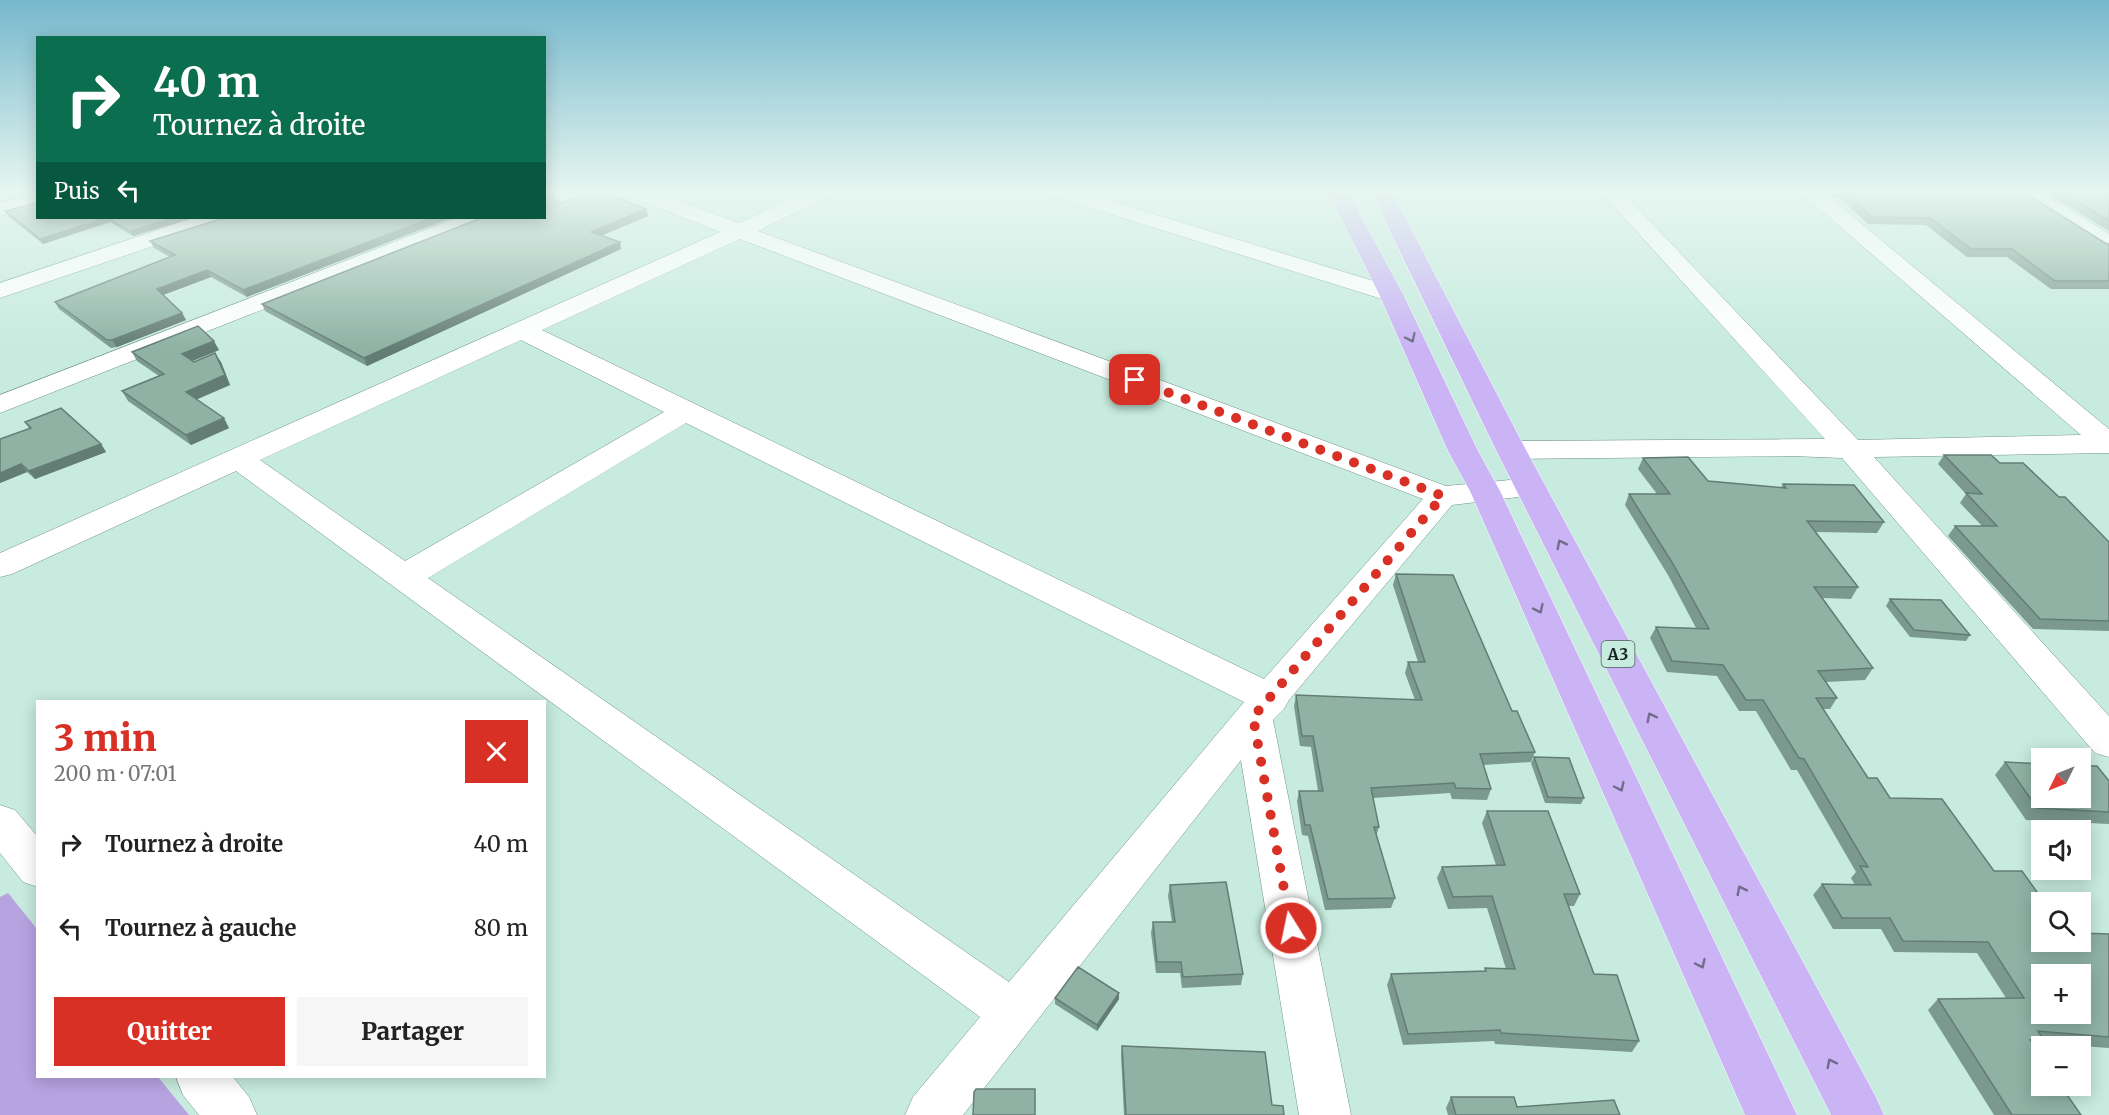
<!DOCTYPE html>
<html lang="fr">
<head>
<meta charset="utf-8">
<style>
	:root { --surface:#fff; --page:#f6f6f6; --text:#222; --muted:#767676; --accent:#d93025 }
	body { margin:0; font-family:Merriweather,serif; background:var(--page); color:var(--text); height:100vh; display:flex; flex-direction:column; font-size:22px; white-space:nowrap }
	* { box-sizing:border-box; margin:0 }
	p { font-size:20px; color:var(--muted) }
	.icon { flex:none; width:33px; height:33px; fill:none; stroke:currentColor; stroke-width:2; stroke-linecap:round; stroke-linejoin:round }
	.map { position:relative; flex:1; overflow:hidden }
	.drawer { position:absolute; left:36px; top:700px; width:510px; height:378px; display:flex; flex-direction:column; background:var(--surface); border-radius:0px; box-shadow:0 3px 15px #0003 }
	.drawer>* { flex:none }
	.banner { position:absolute; left:36px; top:36px; width:510px; height:183px; border-radius:0px; box-shadow:0 3px 15px #0003; background:#0b6e4f; color:#fff; overflow:hidden }
	.needle { width:39px; rotate:227deg }
	.buttons { position:absolute; left:2031px; top:748px; display:grid; gap:12px }
	.buttons a { display:grid; place-items:center; width:60px; height:60px; border-radius:0px; background:var(--surface); box-shadow:0 3px 15px #0003; font-size:30px }
	.pin { position:absolute; display:grid; place-items:center; width:51px; height:51px; color:#fff; margin:-26px; border-radius:12px; box-shadow:0 3px 9px #0006 }
	.me { position:absolute; width:66px; margin:-33px; rotate:350deg; stroke-linejoin:round; filter:drop-shadow(0 0 4px #0008) }
	.turn { display:flex; align-items:center; gap:21px; height:126px; padding:0 18px; font-size:27px }
	.turn .icon { width:78px; height:78px; stroke-width:2.5 }
	.turn b { display:block; font-size:42px; line-height:51px }
	.then { display:flex; align-items:center; height:57px; padding:0 18px; background:#0003; gap:12px; font-size:22px }
	.round { display:grid; place-items:center; flex:none; width:63px; height:63px; border-radius:0px; background:var(--page) }
	.head { display:flex; align-items:center; justify-content:space-between; height:102px; padding:0 18px }
	h1 { font-size:36px; font-weight:800; line-height:45px; color:var(--accent) }
	.cta { display:flex; gap:12px; margin-top:auto; padding:12px 18px }
	.cta a { flex:1; height:69px; border-radius:0px; background:var(--accent); color:#fff; font-size:24px; font-weight:800; line-height:69px; text-align:center }
	.cta a+a { background:var(--page); color:var(--text) }
	ul { padding:0; list-style:none }
	li { display:flex; align-items:center; gap:18px; height:84px; padding:0 18px }
	li div { flex:1 }
	li b { display:block; font-size:22px }
	li em { font-style:normal }
	.map>svg:first-child { display:block }
</style>
</head>
<body>
<div class="map">
<svg width="2109" height="1115" viewBox="0 0 2109 1115">
	<rect width="100%" height="100%" fill="#c7ebde"/>
	<!-- forest -->
	<path fill="#b7a3e0" d="M8,893L37,929L38,1077H158L189,1115H0V897Z"/>
	<g fill="none" stroke-linecap="round" stroke-linejoin="round">
		<defs>
			<path id="street" d="M625,192H654L739,223L806,192H832L829,196L758,231L1446,486L1531,478L1542,480L1546,487L1542,494L1452,505L1289,700L1284,709L1273,720L1351,1115H1299L1241,760L963,1115H905L913,1097L980,1017L236,471L12,574L0,577V553L720,232L628,196ZM740,239L1423,499L1264,679L542,330ZM521,340L664,412L405,561L260,460ZM686,423L1244,702L1009,982L428,578Z
				M1049,192H1081L1400,289L1403,294L1400,299L1391,301L1382,299L1053,196Z
				M1601,192H1622L1858,440L2081,435L1800,192H1823L2109,429V453L1874,457L2109,716V757L2095,753L1842,458L1792,456L1511,459L1501,456L1496,450L1501,444L1511,441L1825,439Z
				M2016,192H2041L2109,234V251L2101,249L2020,196Z
				M38,193V206L0,216V203Z
				M193,218H224L221,223L0,298V283Z
				M456,218H485L482,223L0,413V395Z
				M0,805L15,810L38,837V887L23,882L0,853Z
				M176,1077H233L249,1097L257,1115H199L183,1095Z"/>
			<path id="highway" d="M1328,192H1348L1403,294L1478,451L1500,491L1797,1115H1745L1470,491L1448,451L1379,294Z
				M1371,192H1392L1526,450L1876,1097L1884,1115H1831L1496,450Z"/>
		</defs>
		<!-- street casing -->
		<use href="#street" stroke="#729488" stroke-width="1"/>
		<!-- highway casing -->
		<use href="#highway" stroke="#fff" stroke-width="1"/>
		<!-- street -->
		<use href="#street" fill="#fff" fill-rule="evenodd"/>
		<!-- highway -->
		<use href="#highway" fill="#cab4f6" fill-rule="evenodd"/>
	</g>
	<!-- wall -->
	<path fill="#7b998e" d="M1826,192H2024L2105,243L2109,244V289H2051L2007,257H1967L1926,225L1868,224L1840,198H1834Z
		M2045,192H2109V231Z
		M562,203L646,209L648,216L601,236L621,249L367,366L265,311L262,304L481,218Z
		M5,211L192,218L133,236L110,222L43,244L8,216Z
		M224,218L247,297L211,277L163,295L182,313L186,320L117,347L111,348L59,309L55,302L170,257L154,248L150,241Z
		M219,350L193,361L221,362L230,385L196,399L229,428L191,445L128,401L122,391L159,376L137,361L132,352Z
		M25,422L101,444L106,452L35,479L27,472L0,483L29,428Z
		M1944,455L2000,463L2109,542V631L2033,629L1948,536L1955,526H1982L1960,503L1966,494L1938,464Z
		M1643,458L1708,481L1781,488L1783,484L1884,522L1877,533L1816,532L1858,587L1851,599L1823,598L1873,668L1865,680L1826,682L1837,698L1830,709H1823L1868,778L1890,798L2042,942L2109,934V1048L2039,1043L2034,1047L2081,1115H1994L1928,1010L1938,999L2006,998L1977,953L1894,952L1881,929H1833L1813,895L1822,884L1855,885L1851,878L1856,872L1797,770H1791L1756,711H1739L1717,676L1667,672L1650,638L1656,627L1696,628L1668,575L1625,505L1629,494H1657L1638,469Z
		M1396,574L1512,711L1535,752L1531,762L1483,765L1491,789L1487,800L1452,799L1450,793L1373,798L1379,827L1376,836L1395,898L1391,908L1325,910L1308,836L1302,835L1297,801L1299,791H1318L1311,747L1300,746L1294,706L1296,695L1415,700L1405,673L1408,662H1418L1393,585Z
		M1890,599L1970,635L1966,641L1910,637L1886,606Z
		M1534,757L1584,798L1581,804L1545,803L1531,763Z
		M2005,762L2109,781V824L2026,820L1995,775Z
		M1487,811L1580,894L1574,906H1568L1594,974L1639,1041L1632,1052L1495,1044L1494,1041L1403,1045L1387,985L1391,974L1484,971L1485,968L1506,969L1487,908L1448,909L1437,878L1442,867L1496,865L1482,823Z
		M1170,885L1243,974L1241,985L1182,988L1180,973H1156L1151,933L1153,922H1172L1168,896Z
		M1119,993V999L1097,1031L1055,1004V998Z
		M1122,1046L1272,1105L1284,1115H1124L1121,1056Z
		M1451,1097L1517,1107L1620,1115H1448L1446,1108Z"/>
	<!-- shaded-wall -->
	<path fill="#647d74" d="M646,209L648,216L593,239L591,232Z
		M107,218L110,222L43,244L40,239Z
		M173,218H192L133,236L130,231Z
		M431,218H451L247,297L243,290Z
		M620,242L621,249L367,366L364,358Z
		M207,270L211,277L160,296L157,289Z
		M182,313L186,320L117,347L112,340Z
		M214,341L219,350L187,363L182,354Z
		M215,353L221,362L230,385L191,402L186,392Z
		M224,418L229,428L191,445L186,435Z
		M101,444L106,452L35,479L29,471Z
		M21,464L27,472L0,483V473Z
		M1119,993V999L1097,1031V1025Z"/>
	<!-- building -->
	<path fill="#8fb2a5" stroke="#647d74" stroke-width="1.5" fill-rule="evenodd" d="M590,192H603L646,209L591,232L620,242L364,358L262,304L481,218H544V197L562,203Z
		M1844,192H2024L2105,243L2109,244V281H2055L2012,249H1971L1930,218L1872,217Z
		M2061,192H2109V221Z
		M37,199L38,218H106L40,239L5,211L36,203Z
		M107,218H173L130,231Z
		M224,218H431L243,290L207,270L157,289L182,313L112,340H107L55,302L175,255L150,241Z
		M198,326L214,341L182,354L194,362L215,353L225,375L186,392L224,418L186,435L122,391L164,374L132,352Z
		M61,408L101,444L29,471L21,464L0,473V439L31,428L25,422Z
		M1944,455H1991L2000,463H2023L2059,497H2065L2109,542V621L2040,619L1955,526H1997L1966,493L1982,494Z
		M1688,457L1708,481L1786,488L1783,484L1854,485L1884,522L1807,521L1858,587H1814L1873,668L1818,671L1837,698H1816L1868,778H1877L1890,798L1942,799L1994,871H2022L2045,903H2042V942H2080V933L2109,934V1037L2038,1031L2043,1039L2030,1040L2042,1057V1086H2061L2081,1115H2012L1938,999L2024,998L1988,942L1903,941L1890,918H1842L1822,884L1871,885L1860,866L1868,867L1804,759L1799,758L1763,700H1746L1723,665L1672,661L1656,627L1709,629L1673,564L1629,494H1670L1643,458ZM2042,975H2080V1014H2042Z
		M1396,574L1453,575L1512,711H1517L1535,752L1480,754L1491,789L1456,788L1454,783L1371,788L1379,827H1374L1395,898L1328,899L1310,825H1305L1299,791H1323L1313,736H1302L1296,695L1422,700L1408,662H1425Z
		M1890,599L1941,600L1970,635L1914,630Z
		M1534,757L1569,758L1584,798L1548,797Z
		M2005,762L2042,764V798H2080V766H2097L2109,781V812L2037,808Z
		M1487,811H1548L1580,894H1564L1594,974L1617,975L1639,1041L1501,1033L1500,1030L1408,1034L1391,974L1486,971L1485,968L1515,969L1492,896L1453,897L1442,867L1505,865Z
		M1226,882L1243,974L1183,977L1181,962H1157L1153,922H1175L1170,885Z
		M1078,967L1119,993L1097,1025L1055,998Z
		M1122,1046L1265,1052L1272,1105L1283,1106L1284,1115H1126Z
		M976,1089H1035V1115H973L974,1092Z
		M1451,1097H1514L1517,1107L1614,1100L1620,1115H1456Z"/>
	<!-- one-way arrows -->
	<defs><path id="oneway-chevron" d="M-2-3.5L2.5 0L-2 3.5" fill="none" stroke-width="1.6" stroke-linecap="round" stroke-linejoin="round" transform="scale(1.5)"/></defs>
	<g stroke="#706c8a">
		<use href="#oneway-chevron" transform="translate(1411 338) rotate(65)"/>
		<use href="#oneway-chevron" transform="translate(1561 544) rotate(-117)"/>
		<use href="#oneway-chevron" transform="translate(1539 609) rotate(65)"/>
		<use href="#oneway-chevron" transform="translate(1651 717) rotate(-117)"/>
		<use href="#oneway-chevron" transform="translate(1620 787) rotate(65)"/>
		<use href="#oneway-chevron" transform="translate(1741 890) rotate(-117)"/>
		<use href="#oneway-chevron" transform="translate(1701 964) rotate(65)"/>
		<use href="#oneway-chevron" transform="translate(1831 1063) rotate(-117)"/>
	</g>
	<!-- sky -->
	<linearGradient id="sky" x2="0" y2="1"><stop stop-color="#76b8cc"/><stop offset="0.55" stop-color="#e6f6f0"/><stop offset="1" stop-color="#e6f6f0" stop-opacity="0"/></linearGradient>
	<rect width="2109" height="348" fill="url(#sky)"/>
	<g fill="none" stroke-linecap="round" stroke-linejoin="round">
		<!-- route -->
		<path stroke="#d93025" stroke-width="10" stroke-dasharray="0 18" d="M1135,380L1443,496L1253,717L1291,928"/>
	</g>
	<g text-anchor="middle" stroke-width="5" stroke-linejoin="round" paint-order="stroke">
		<!-- shield labels -->
		<rect fill="#c7ebde" stroke="#4b5f58" stroke-width="1.5" x="1601.5" y="641" width="33" height="26" rx="4.5"/>
		<g font-size="16" font-weight="bold" fill="#16231e">
			<text x="1618" y="660">A3</text>
		</g>
	</g>
</svg>
<div class="buttons">
<a><svg class="needle" viewBox="-14 -14 28 28"><path d="M0-13l5 13h-10z" fill="#e53935"/><path d="M0 13l5-13h-10z" fill="#767676"/></svg></a>
<a><svg class="icon" aria-label="sound" viewBox="0 0 24 24"><path d="M4 9h4l5-4v14l-5-4H4zM17 9q2 3 0 6"/></svg></a>
<a><svg class="icon" aria-label="search" viewBox="0 0 24 24"><circle cx="10" cy="10" r="6"/><path d="M15 15l6 6"/></svg></a>
<a>+</a>
<a>−</a>
</div>
<div class="pin" style="left:1135px;top:380px;background:#d93025"><svg class="icon" aria-label="arrive" viewBox="0 0 24 24"><path d="M6 21V4h12l-3 4 3 4H6"/></svg></div>
<svg class="me" style="left:1291px;top:928px" viewBox="-20 -20 40 40"><circle r="17" fill="#d93025" stroke="#fff" stroke-width="3"/><path d="M0-11L8 9 0 5-8 9z" fill="#fff"/></svg>
<div class="banner">
<div class="turn"><svg class="icon" aria-label="right" viewBox="0 0 24 24"><path d="M7 20v-9h11M14 6l5 5-5 5"/></svg><div><b>40 m</b>Tournez à droite</div></div>
<div class="then">Puis<svg class="icon" aria-label="left" viewBox="0 0 24 24"><path d="M17 20v-9H6M10 6l-5 5 5 5"/></svg></div>
</div>
<section class="drawer">
<div class="head"><div><h1>3 min</h1><p>200 m · 07:01</p></div><a class="round" style="background:#d93025;color:#fff"><svg class="icon" aria-label="close" viewBox="0 0 24 24"><path d="M6 6l12 12M18 6L6 18"/></svg></a></div>
<ul>
<li><svg class="icon" aria-label="right" viewBox="0 0 24 24"><path d="M7 20v-9h11M14 6l5 5-5 5"/></svg><div><b>Tournez à droite</b></div><em>40 m</em></li>
<li><svg class="icon" aria-label="left" viewBox="0 0 24 24"><path d="M17 20v-9H6M10 6l-5 5 5 5"/></svg><div><b>Tournez à gauche</b></div><em>80 m</em></li>
</ul>
<div class="cta"><a>Quitter</a><a>Partager</a></div>
</section>
</div>
</body>
</html>
